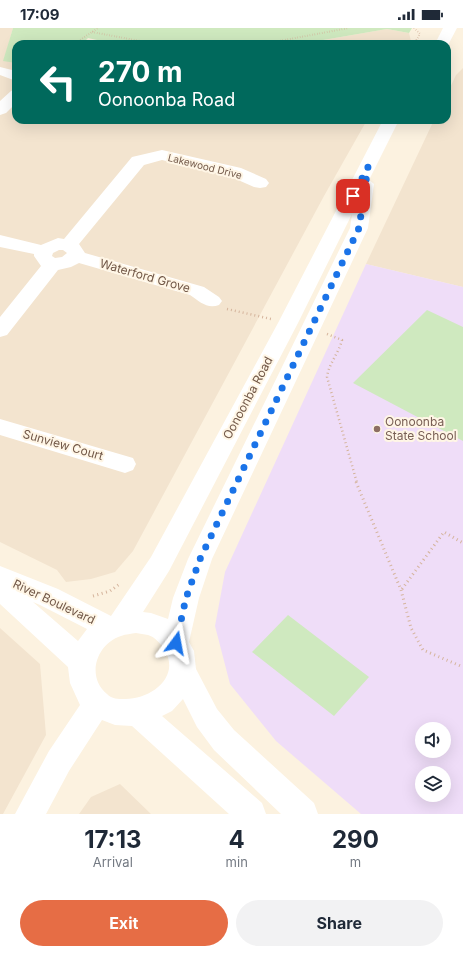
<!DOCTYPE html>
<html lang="en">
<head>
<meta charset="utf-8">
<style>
	:root { --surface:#fff; --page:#f2f2f3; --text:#1f2937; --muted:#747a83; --accent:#e66d45 }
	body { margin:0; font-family:Inter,sans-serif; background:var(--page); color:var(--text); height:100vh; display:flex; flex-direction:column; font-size:15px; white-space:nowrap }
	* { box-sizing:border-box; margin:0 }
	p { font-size:13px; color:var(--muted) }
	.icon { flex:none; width:22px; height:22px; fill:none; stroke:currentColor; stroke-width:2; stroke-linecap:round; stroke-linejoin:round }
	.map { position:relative; height:786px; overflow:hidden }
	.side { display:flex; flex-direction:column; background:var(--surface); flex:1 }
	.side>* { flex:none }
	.guide { position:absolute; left:12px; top:12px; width:439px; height:84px; border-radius:12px; box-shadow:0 4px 16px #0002; background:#00695c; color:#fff; overflow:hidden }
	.tools { position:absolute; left:415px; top:694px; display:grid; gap:8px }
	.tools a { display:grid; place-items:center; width:36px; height:36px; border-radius:50%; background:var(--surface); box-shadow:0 4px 16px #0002; font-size:20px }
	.pin { position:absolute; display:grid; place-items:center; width:34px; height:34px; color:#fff; margin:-17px; border-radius:8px; box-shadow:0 2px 6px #0006 }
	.me { position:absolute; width:44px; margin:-22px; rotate:13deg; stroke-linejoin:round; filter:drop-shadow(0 0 3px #0008) }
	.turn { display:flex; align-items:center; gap:14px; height:84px; padding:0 20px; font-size:18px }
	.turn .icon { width:52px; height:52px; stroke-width:2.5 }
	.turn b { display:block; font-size:28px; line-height:34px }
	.eta { display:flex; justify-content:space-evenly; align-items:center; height:68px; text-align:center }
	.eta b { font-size:24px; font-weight:700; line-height:28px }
	.primary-button { display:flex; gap:8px; margin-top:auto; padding:8px 20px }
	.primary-button a { flex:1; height:46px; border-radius:24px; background:var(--accent); color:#fff; font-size:16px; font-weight:700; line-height:46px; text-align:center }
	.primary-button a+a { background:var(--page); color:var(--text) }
	.status { display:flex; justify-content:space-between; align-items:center; height:28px; padding:0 20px; background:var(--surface); direction:ltr }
	.status svg { height:11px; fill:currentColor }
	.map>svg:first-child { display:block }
</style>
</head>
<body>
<div class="status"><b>17:09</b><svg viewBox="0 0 49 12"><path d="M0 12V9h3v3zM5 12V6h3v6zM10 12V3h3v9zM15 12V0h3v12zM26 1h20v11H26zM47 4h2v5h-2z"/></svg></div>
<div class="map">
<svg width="463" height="786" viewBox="0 0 463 786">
	<rect width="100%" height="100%" fill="#fcf2e0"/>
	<!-- residential -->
	<path fill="#f3e4cf" d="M0,0H13L4,32L16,35V92H367L324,168L133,523L115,544L91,551L66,554L57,542L0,514Z
		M387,1L409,5L411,13L410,16H300Z
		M463,40V259L366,236L434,92H447V66L456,47Z
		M0,600L40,636L46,707L3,786H0Z
		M120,756L151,786H79L91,769Z"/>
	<!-- education -->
	<path fill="#efddf8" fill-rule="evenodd" d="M366,236L463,259V786H361L276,713L230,656L215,598L225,544ZM422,701H444V723H422ZM422,745H444V767H422Z"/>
	<!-- green -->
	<path fill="#cfe9bf" d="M13,0H412L409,5L387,1L300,16H115L88,10L82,16H16V35L3,33Z
		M427,282L463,299V413L353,355Z
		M288,587L369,649L334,688L252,624Z"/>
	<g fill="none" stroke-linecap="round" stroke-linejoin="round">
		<!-- path-far2 -->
		<path stroke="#d5b49c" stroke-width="2" stroke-dasharray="0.5 2" stroke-linecap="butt" d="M414,0L420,6L414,16
			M92,4L156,16
			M74,16L98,0
			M263,16L349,0"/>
		<!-- path-far1 -->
		<path stroke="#d5b49c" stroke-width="2.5" stroke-dasharray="1 3" stroke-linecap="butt" d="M227,281L271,291
			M327,306L342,312C339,325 329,335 327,349L357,455"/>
		<!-- path -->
		<path stroke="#d5b49c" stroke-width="3" stroke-dasharray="1 3.5" stroke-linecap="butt" d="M356,454L401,562L411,600L423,622L463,639
			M402,561L444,504L463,515
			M93,568L110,563L121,555"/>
		<!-- minor -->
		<path fill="#fff" fill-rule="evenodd" d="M443,0H457L447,19V16H435Z
			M0,39L16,43V53L0,47Z
			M16,61V75L6,85L0,87V73L11,63Z
			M383,92H399L369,152L374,156L368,200L212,531L199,570L189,614L194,623L196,641L217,681L234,702L314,775L318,786H281L214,722L197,699L183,671L172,683L162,688L262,775L266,786H229L132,698L115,697L102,692L69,743L46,786H15L49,723L80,677L70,655L68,639L0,576V538L58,561L111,588L151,529L278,295ZM352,186L350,200L188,531L173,570L168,591L151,585L143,584L169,543L298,295ZM33,574L40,577L87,601L78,613ZM136,605C140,606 144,606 148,607C155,609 161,616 164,621C182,649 150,672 124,671C118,671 112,671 107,666C86,649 96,616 121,608C126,606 131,606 136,605Z
			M162,122L241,140L266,151L269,155L266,159L260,160L254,159L229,148L162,132L144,137L79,216L85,225L204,259L219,269L222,273L219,277C207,281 200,274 190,267L79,235L71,239L58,242L7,307L0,309V289L41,238L34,228V226L0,219V207L41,217L58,210L64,211L132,129ZM59,222H63L67,225L62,229L55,230L52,228L53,225Z
			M0,391L133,430L136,436L133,442L125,445L0,407Z"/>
	</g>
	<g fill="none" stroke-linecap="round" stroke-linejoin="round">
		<!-- route -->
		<path stroke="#1a73e8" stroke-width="7" stroke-dasharray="0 12.6" d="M176,615L186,570L200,531L359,200L368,139L353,168"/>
	</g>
	<!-- markers -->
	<circle fill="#8d6e63" stroke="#fff6e6" stroke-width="1.5" cx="377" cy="401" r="4"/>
	<g text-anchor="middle" stroke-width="4" stroke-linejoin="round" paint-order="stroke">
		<!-- far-street labels -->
		<g font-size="10" fill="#725848" stroke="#fff6e6">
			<text transform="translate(205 138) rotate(14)" y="4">Lakewood Drive</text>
		</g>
		<!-- street labels -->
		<g font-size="12" fill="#725848" stroke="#fff6e6">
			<text transform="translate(145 248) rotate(16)" y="4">Waterford Grove</text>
			<text transform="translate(248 370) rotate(-62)" y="4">Oonoonba Road</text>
			<text transform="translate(63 417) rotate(16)" y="4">Sunview Court</text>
			<text transform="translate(54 574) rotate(25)" y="4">River Boulevard</text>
		</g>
		<!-- education labels -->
		<g font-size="12" fill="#785e54" stroke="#fff6e6" text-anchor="start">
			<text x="385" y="398">Oonoonba<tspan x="385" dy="14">State School</tspan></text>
		</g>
	</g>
</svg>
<div class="tools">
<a><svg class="icon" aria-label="sound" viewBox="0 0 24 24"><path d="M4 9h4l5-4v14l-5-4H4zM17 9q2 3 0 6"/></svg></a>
<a><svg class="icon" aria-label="layers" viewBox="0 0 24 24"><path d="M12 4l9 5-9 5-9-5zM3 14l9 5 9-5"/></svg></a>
</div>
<div class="pin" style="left:353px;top:168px;background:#d93025"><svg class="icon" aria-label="arrive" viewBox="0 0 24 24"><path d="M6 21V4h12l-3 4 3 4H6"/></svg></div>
<svg class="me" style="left:176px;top:615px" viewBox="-20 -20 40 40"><path d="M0-17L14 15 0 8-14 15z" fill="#1a73e8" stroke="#fff" stroke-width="4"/></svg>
<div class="guide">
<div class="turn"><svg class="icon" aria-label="left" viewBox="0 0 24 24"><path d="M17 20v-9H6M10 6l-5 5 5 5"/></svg><div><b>270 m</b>Oonoonba Road</div></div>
</div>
</div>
<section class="side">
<div class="eta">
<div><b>17:13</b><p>Arrival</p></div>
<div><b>4</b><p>min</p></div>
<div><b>290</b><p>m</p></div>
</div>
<div class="primary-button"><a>Exit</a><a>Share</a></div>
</section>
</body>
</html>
